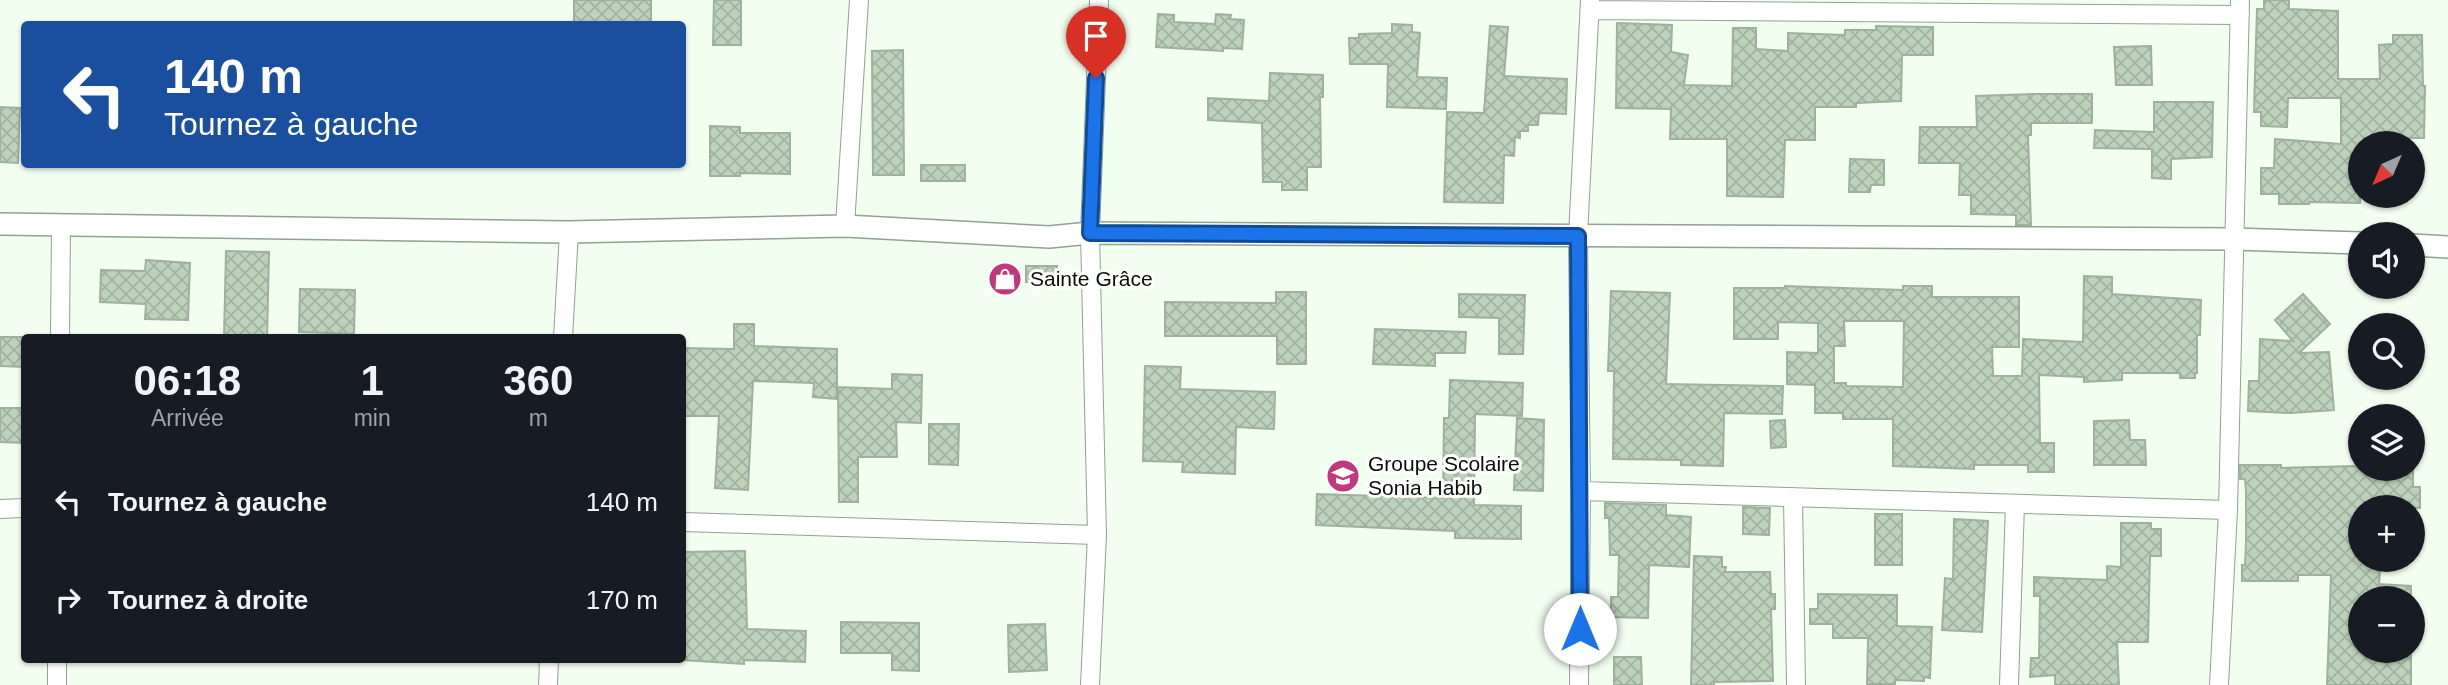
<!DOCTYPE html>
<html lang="fr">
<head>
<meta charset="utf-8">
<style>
	:root { --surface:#171b24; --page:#242831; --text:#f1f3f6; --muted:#9ea1a6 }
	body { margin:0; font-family:Helvetica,sans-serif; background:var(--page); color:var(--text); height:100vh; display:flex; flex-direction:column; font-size:26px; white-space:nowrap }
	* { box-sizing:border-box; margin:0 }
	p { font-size:23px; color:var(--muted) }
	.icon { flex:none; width:38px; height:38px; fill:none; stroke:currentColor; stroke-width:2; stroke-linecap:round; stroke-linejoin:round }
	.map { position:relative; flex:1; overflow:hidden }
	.drawer { position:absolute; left:21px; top:334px; width:665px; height:329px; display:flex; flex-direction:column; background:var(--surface); border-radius:7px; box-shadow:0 2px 5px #0004 }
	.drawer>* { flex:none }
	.hud { position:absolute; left:21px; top:21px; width:665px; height:147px; border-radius:7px; box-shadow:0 2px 5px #0004; background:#1a4fa0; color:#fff; overflow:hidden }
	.needle { width:46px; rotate:224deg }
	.fabs { position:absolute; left:2348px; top:131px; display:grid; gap:14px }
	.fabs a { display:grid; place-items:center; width:77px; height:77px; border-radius:50%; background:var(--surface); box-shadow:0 2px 5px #0004; font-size:35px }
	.pin { position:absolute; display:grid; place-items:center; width:60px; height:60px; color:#fff; margin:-72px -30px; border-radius:50% 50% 50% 0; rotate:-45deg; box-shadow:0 0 7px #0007 }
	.pin .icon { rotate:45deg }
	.me { position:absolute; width:77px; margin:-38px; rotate:0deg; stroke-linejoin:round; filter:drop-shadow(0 0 5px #0008) }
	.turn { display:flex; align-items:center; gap:24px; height:147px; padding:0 28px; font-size:32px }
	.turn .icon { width:91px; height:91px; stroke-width:2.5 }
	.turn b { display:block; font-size:49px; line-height:60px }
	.eta { display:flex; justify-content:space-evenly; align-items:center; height:119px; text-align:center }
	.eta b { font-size:42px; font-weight:700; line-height:49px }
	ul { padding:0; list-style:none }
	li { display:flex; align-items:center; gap:21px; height:98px; padding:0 28px }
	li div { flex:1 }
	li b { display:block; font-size:26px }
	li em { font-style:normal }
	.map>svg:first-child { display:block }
</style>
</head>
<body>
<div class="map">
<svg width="2448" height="685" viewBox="0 0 2448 685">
	<defs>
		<pattern id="building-cross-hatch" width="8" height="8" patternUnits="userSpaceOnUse" patternTransform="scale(1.75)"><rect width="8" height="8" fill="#bdd2bb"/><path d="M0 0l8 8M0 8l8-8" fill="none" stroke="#a1b39f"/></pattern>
	</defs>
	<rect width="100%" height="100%" fill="#f1fef0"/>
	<!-- building -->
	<path fill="url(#building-cross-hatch)" stroke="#9db19b" stroke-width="2" fill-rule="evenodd" d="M574,0H651V24H630V22H574Z
		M714,0H741V45H713Z
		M2264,0H2289V9L2338,11V79H2380L2379,45L2393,44V35H2422L2423,86H2425L2424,138H2382V144H2361L2360,203L2309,202V204H2279V194H2261V168H2274L2275,139L2341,144V98H2288L2287,127L2261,126V112H2254L2255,75L2257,9H2264Z
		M1158,14L1174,15V22L1215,24L1216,14L1231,15L1230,19L1244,20L1242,49L1223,48V51L1156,47Z
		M1617,23L1672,25L1671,52L1688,55L1684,85L1732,86L1733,28H1756V49L1788,51V33L1845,35V30H1876V26L1933,27V55H1902L1901,101L1856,103V107H1815V140H1785L1783,197L1727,196V139H1670L1671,109L1616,108Z
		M1392,24L1412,25V32L1420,33L1417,77L1447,78L1446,109L1387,107L1388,64H1350L1349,38H1359V34L1392,33Z
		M1490,26L1508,27L1504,76L1567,79L1566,114L1539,113L1538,125H1528V131H1520V138L1515,137L1514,156L1504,155L1503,203L1444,202L1447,112L1484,113Z
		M2151,46L2152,85H2116L2114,47Z
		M903,50L904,175H873L872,51Z
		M1270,73L1323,75V97H1320L1321,167H1307V190H1282V182H1263L1262,123L1208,120V98L1269,101Z
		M2034,94H2092V123H2031V135H2028L2031,225H2016V215L1971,214V195H1959L1960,163H1919L1920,127H1977L1976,96Z
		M2154,102H2213L2212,157L2171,159V179L2152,178V149L2094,148L2095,130L2154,132Z
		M0,107L20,108L18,163L0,162Z
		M710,126L740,127V133H790V174L740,173V176H710Z
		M1850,159L1884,160V185H1871L1870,192H1849Z
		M921,165H965V181H921Z
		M226,251L269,252L267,338H224Z
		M146,260L190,263L188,320L145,319L146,304L100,302L101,270L145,271Z
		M1026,266H1057V283L1026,282Z
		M2084,276L2112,277V294L2201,300L2200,335H2197V373H2195V378H2180V373H2122V380L2084,382V377L2039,375L2040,443H2054V472H2028V465H1974V469L1893,466V419H1843V413H1815V385L1787,384V352L1818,353V323L1778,322V339H1734V288H1785V286L1903,290V286H1932V297H2019V347H1992L1993,376H2022L2023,339L2083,342ZM1844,321H1904L1903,387L1846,386V383H1834V346H1845Z
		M300,289L355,290L354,334L299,332Z
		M1611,291L1670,293L1666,384L1783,386L1782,414L1724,413L1723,466L1681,465V460L1613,459L1614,371H1608Z
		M1276,292H1306V364H1277V336H1165V302L1276,303Z
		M1459,294L1525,295L1523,354H1499V318L1459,317Z
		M2303,294L2330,324L2299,353L2329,352L2334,410L2290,413L2248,411L2249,381H2259L2260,339L2293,341L2275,320Z
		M734,324H754V346L837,349V399L813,397L814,383L753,381L748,490L715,488L719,416H682V348L734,349Z
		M1375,329L1466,332L1465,353H1435V366L1373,364Z
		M0,337H24V367L0,366Z
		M1145,366L1181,367L1180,389L1275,392L1274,429L1236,427L1235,474L1182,472L1183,462L1143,461Z
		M892,374L922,375L921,423L896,422L897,457H858V502H839L838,387L892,389Z
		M1450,380L1523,383L1522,416L1475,414L1474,505L1521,506V539L1455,538V531L1316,525L1317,494L1443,498L1444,418H1449Z
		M0,408H24V443L0,442Z
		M1517,418L1544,420L1543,491L1514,490Z
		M1785,420L1786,447L1771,448L1770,421Z
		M2129,420L2130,440H2145L2146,465H2094V421Z
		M929,424H959L958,465L929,464Z
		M2240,465H2281V468L2355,466L2361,469H2413V487H2420V508H2361V560H2381L2379,584L2411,586V598H2361V651H2411V685H2327L2331,575H2298V581H2242V565H2245L2246,541V492L2245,479H2240Z
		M1605,503L1666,505V515L1691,517L1689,567L1649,565L1648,618L1611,617V597H1618L1619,555H1610L1609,518H1605Z
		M1743,507L1770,508L1769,535L1743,534Z
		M1875,514H1902V565H1875Z
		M1954,519L1988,521L1982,632L1942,630L1945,578L1953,579Z
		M2121,523H2151V529H2161V556H2150L2148,642H2117L2119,685H2055V675L2030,677L2031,658H2039L2040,596H2034V577L2107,580V566L2121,567Z
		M745,551L747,629L806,631L805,662L744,660V664L682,660V552Z
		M1694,556L1722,557V567H1726L1725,572H1770L1771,594H1775V609H1771L1773,681L1714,682V685H1691Z
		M1818,594L1897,595V626L1932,627L1930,678L1924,677V681L1895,680V684H1867L1868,638H1833V624H1810V609H1818Z
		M841,622L919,623V671L892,670V653H841Z
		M1045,624L1047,670L1009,672L1008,625Z
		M1614,657H1641L1642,685H1614Z"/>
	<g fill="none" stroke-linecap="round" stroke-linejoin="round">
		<defs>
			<path id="minor" d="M1590,10L2240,15
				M845,226L859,0
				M60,338L61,225
				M563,338L569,232
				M1581,491L2228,510
				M1793,497L1796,685
				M0,509L24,508
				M682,522L1097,535
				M57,685V660
				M548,685L549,660
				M1090,685L1097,535L1090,233L1099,0
				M1579,685L1581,491L1578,236L1590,0
				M2009,685L2015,504
				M2219,685L2228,510L2240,0"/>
			<path id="tertiary" d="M0,224L569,232L845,226L1049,237L1090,233L2234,239L2361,243
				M2413,245L2448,247"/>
		</defs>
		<!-- minor casing -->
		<use href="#minor" stroke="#8fa38e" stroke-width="20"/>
		<!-- tertiary casing -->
		<use href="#tertiary" stroke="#8fa38e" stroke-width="24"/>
		<!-- minor -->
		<use href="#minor" stroke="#fff" stroke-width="18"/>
		<!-- tertiary -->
		<use href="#tertiary" stroke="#fff" stroke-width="21"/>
	</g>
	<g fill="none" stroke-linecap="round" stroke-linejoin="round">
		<defs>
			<path id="route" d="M1096,78L1090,233L1578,236L1580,629"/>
		</defs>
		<!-- route casing -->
		<use href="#route" stroke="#114b97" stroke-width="18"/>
		<!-- route -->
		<use href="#route" stroke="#1a73e8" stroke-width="12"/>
	</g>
	<!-- icons -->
	<defs>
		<symbol id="shop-disc" viewBox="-11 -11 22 22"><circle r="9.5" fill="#c03a7b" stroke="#fff"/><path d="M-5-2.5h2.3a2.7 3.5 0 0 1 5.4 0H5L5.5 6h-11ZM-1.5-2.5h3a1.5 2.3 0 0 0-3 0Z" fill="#fff"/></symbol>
		<symbol id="school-disc" viewBox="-11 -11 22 22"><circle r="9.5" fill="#c03a7b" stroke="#fff"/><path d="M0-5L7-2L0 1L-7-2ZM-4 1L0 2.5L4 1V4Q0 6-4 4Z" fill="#fff"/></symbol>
	</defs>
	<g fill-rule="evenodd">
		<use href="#shop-disc" x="986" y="260" width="38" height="38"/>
		<use href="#school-disc" x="1324" y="457" width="38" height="38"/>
	</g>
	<g text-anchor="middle" stroke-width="6" stroke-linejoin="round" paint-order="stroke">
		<!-- poi labels -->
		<g font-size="21" fill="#070e07" stroke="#fff" text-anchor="start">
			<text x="1030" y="286">Sainte Grâce</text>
			<text x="1368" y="471">Groupe Scolaire<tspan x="1368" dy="24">Sonia Habib</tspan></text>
		</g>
	</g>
</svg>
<div class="fabs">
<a><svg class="needle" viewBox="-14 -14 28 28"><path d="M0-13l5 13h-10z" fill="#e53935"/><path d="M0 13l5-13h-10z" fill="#9ea1a6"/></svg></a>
<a><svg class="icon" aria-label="sound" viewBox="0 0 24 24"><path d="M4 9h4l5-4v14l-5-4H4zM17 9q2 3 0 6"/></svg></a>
<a><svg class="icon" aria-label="search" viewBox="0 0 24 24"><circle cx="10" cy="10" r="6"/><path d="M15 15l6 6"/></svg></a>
<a><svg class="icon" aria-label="layers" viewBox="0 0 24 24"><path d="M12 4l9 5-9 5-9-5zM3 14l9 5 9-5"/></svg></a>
<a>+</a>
<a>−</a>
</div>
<div class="pin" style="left:1096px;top:78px;background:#d93025"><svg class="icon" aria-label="arrive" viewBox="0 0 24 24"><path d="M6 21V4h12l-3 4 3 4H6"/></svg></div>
<svg class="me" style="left:1580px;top:629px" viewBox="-20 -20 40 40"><circle r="19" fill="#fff"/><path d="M0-13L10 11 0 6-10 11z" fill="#1a73e8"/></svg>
<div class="hud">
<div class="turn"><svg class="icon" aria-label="left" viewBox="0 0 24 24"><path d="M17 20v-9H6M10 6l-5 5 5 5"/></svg><div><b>140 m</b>Tournez à gauche</div></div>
</div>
<section class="drawer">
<div class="eta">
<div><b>06:18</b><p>Arrivée</p></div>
<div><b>1</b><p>min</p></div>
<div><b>360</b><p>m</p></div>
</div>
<ul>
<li><svg class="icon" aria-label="left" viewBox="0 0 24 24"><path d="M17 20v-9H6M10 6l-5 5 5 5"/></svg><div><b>Tournez à gauche</b></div><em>140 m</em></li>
<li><svg class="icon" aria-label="right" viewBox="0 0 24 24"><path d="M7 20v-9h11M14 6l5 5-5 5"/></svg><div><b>Tournez à droite</b></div><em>170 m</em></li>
</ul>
</section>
</div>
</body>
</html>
